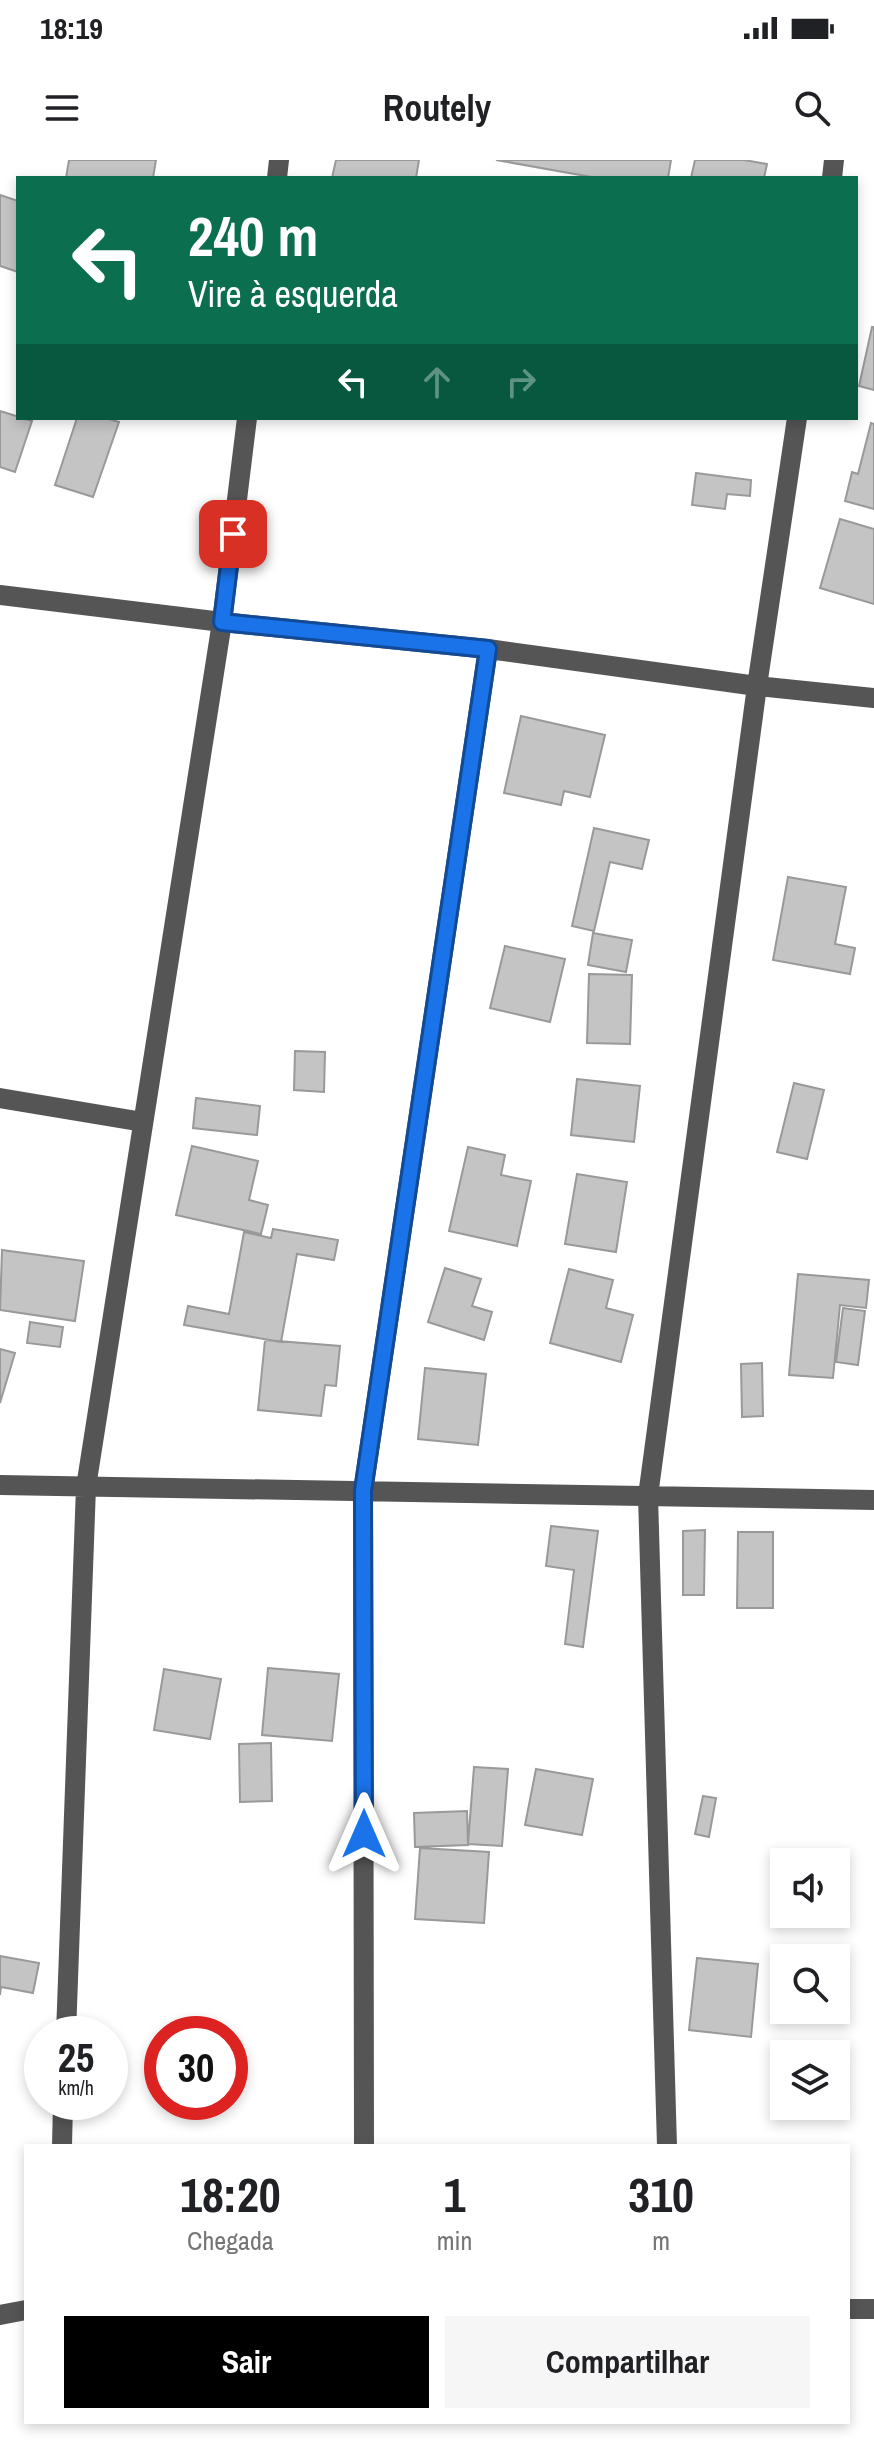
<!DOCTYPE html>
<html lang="pt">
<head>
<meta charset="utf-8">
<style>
	:root { --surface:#fff; --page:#f6f6f6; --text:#202124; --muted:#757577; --accent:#000 }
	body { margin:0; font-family:"Archivo Narrow",sans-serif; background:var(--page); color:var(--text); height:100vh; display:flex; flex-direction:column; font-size:30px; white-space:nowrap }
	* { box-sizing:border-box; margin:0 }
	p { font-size:26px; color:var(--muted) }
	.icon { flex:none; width:44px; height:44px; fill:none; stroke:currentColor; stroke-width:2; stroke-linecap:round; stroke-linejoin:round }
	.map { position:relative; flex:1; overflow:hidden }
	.details { position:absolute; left:24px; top:1984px; width:826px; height:280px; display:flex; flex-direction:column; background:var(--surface); border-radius:0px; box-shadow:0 4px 12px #0003 }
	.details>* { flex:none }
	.guide { position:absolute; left:16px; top:16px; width:842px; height:244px; border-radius:0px; box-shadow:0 4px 12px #0003; background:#0b6e4f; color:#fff; overflow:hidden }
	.controls { position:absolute; left:770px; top:1688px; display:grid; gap:16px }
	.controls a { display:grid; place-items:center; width:80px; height:80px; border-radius:0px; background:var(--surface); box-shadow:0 4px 12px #0003; font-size:40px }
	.speed { position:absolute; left:24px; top:1856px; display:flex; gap:16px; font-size:40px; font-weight:700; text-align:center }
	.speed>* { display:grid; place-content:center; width:104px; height:104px; border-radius:50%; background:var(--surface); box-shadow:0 4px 12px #0003; line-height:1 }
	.speed small { font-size:20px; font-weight:400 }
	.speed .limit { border:12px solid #d22; background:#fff; color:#111 }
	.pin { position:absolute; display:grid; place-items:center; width:68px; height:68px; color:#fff; margin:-34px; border-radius:16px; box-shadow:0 4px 12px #0006 }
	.me { position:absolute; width:88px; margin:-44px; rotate:0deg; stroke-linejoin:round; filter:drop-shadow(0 0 6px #0008) }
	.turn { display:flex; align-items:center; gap:28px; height:168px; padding:0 40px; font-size:36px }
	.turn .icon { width:104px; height:104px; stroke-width:2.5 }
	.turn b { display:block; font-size:56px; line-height:68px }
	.lanes { display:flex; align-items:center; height:76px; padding:0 40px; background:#0003; justify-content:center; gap:40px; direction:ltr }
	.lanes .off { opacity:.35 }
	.eta { display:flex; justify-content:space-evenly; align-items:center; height:136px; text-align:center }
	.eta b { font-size:48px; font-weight:700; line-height:56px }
	.primary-button { display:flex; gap:16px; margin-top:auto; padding:16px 40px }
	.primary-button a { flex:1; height:92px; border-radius:0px; background:var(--accent); color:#fff; font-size:32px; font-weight:700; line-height:92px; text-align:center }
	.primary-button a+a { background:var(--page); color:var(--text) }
	.status { display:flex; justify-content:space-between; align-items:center; height:56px; padding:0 40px; background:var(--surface); direction:ltr }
	.status svg { height:22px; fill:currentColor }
	header { display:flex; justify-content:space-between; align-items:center; height:104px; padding:0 40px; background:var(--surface); font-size:36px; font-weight:700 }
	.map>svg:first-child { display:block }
</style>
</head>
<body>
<div class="status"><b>18:19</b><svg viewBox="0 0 49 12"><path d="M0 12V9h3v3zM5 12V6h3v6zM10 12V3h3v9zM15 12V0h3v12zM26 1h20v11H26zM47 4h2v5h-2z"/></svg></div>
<header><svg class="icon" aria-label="menu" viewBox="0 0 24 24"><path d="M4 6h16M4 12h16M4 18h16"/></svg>Routely<svg class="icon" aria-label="search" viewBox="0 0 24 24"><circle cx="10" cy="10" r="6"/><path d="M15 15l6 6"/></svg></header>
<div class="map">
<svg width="874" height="2289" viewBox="0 0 874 2289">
	<rect width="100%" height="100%" fill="#fff"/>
	<!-- building -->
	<path fill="#c4c4c4" stroke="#999" stroke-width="2" d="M69,0H156L153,18H66Z
		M69,0H156L153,18H66Z
		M336,0H419L416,18H332Z
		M336,0H419L416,18H332Z
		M496,0H671L668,18H597Z
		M496,0H671L668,18H597Z
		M695,0H744L767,4L764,18H691Z
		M695,0H744L767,4L764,18H691Z
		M0,35L18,41V112L0,106Z
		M0,35L18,41V112L0,106Z
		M872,167H874V230L859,226Z
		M872,167H874V230L859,226Z
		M0,251L32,261L15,312L0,307Z
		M0,251L32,261L15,312L0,307Z
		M77,258H105L119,262L93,337L55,325Z
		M77,258H105L119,262L93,337L55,325Z
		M871,263L874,264V349L845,341L852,312L858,314Z
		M871,263L874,264V349L845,341L852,312L858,314Z
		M696,313L751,320L750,336L727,334L725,349L692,345Z
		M696,313L751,320L750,336L727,334L725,349L692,345Z
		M840,359L874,369V444L820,428Z
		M840,359L874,369V444L820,428Z
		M521,556L605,575L590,637L564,631L561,645L504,633Z
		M521,556L605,575L590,637L564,631L561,645L504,633Z
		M594,668L649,680L642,709L610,702L594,771L572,766Z
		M594,668L649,680L642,709L610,702L594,771L572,766Z
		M788,717L846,727L835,784L855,788L850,814L773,800Z
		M788,717L846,727L835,784L855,788L850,814L773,800Z
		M593,773L632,780L626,812L588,805Z
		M593,773L632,780L626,812L588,805Z
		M505,786L565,799L550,862L490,848Z
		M505,786L565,799L550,862L490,848Z
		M589,814L632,815L630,884L587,883Z
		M589,814L632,815L630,884L587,883Z
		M295,891L325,892L324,932L294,930Z
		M295,891L325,892L324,932L294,930Z
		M577,919L640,926L634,982L571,975Z
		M577,919L640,926L634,982L571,975Z
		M794,923L824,930L807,999L777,992Z
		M794,923L824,930L807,999L777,992Z
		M196,938L260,946L257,975L193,968Z
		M196,938L260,946L257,975L193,968Z
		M192,986L258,1001L249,1040L268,1045L261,1074L176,1055Z
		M192,986L258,1001L249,1040L268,1045L261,1074L176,1055Z
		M468,987L505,995L501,1015L531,1021L517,1086L449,1071Z
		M468,987L505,995L501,1015L531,1021L517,1086L449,1071Z
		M577,1014L627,1022L616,1092L565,1084Z
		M577,1014L627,1022L616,1092L565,1084Z
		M273,1069L338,1080L334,1100L297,1094L281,1182L184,1165L188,1146L229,1154L244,1072L271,1078Z
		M273,1069L338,1080L334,1100L297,1094L281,1182L184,1165L188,1146L229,1154L244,1072L271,1078Z
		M2,1090L84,1101L75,1161L0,1150Z
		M2,1090L84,1101L75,1161L0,1150Z
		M445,1108L481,1119L472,1146L492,1152L484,1180L428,1162Z
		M445,1108L481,1119L472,1146L492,1152L484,1180L428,1162Z
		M569,1109L613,1120L606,1148L633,1155L621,1202L550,1183Z
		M569,1109L613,1120L606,1148L633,1155L621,1202L550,1183Z
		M798,1114L869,1120L866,1148L840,1145L833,1218L789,1215Z
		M798,1114L869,1120L866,1148L840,1145L833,1218L789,1215Z
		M843,1148L865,1151L858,1205L836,1202Z
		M843,1148L865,1151L858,1205L836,1202Z
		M30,1162L63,1167L60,1187L27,1183Z
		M30,1162L63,1167L60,1187L27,1183Z
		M265,1180L340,1186L336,1226L325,1225L321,1256L258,1250Z
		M265,1180L340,1186L336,1226L325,1225L321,1256L258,1250Z
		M0,1189L15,1193L0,1243Z
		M0,1189L15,1193L0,1243Z
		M762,1203L763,1256L742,1257L741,1204Z
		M762,1203L763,1256L742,1257L741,1204Z
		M425,1208L486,1214L478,1285L418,1279Z
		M425,1208L486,1214L478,1285L418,1279Z
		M551,1366L598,1371L583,1487L565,1484L574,1410L546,1406Z
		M551,1366L598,1371L583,1487L565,1484L574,1410L546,1406Z
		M705,1370L704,1435H683V1371Z
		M705,1370L704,1435H683V1371Z
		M738,1372H773V1448H737Z
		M738,1372H773V1448H737Z
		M268,1508L339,1514L332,1581L262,1575Z
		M268,1508L339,1514L332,1581L262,1575Z
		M164,1509L221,1519L210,1579L154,1570Z
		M164,1509L221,1519L210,1579L154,1570Z
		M271,1583L272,1641L240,1642L239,1584Z
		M271,1583L272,1641L240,1642L239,1584Z
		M474,1607L508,1609L502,1686L468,1684Z
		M474,1607L508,1609L502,1686L468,1684Z
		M536,1609L593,1619L582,1675L525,1665Z
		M536,1609L593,1619L582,1675L525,1665Z
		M703,1636L716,1638L709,1677L695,1674Z
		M703,1636L716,1638L709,1677L695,1674Z
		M467,1651L468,1685L415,1687L414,1653Z
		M467,1651L468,1685L415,1687L414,1653Z
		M420,1688L489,1692L484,1763L415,1759Z
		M420,1688L489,1692L484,1763L415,1759Z
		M0,1796L39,1803L33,1833L1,1827L0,1835Z
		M0,1796L39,1803L33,1833L1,1827L0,1835Z
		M697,1798L758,1804L751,1877L689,1870Z
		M697,1798L758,1804L751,1877L689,1870Z"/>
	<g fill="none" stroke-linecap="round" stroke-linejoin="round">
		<!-- minor -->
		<path stroke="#555" stroke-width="20" d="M277,18L279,0
			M832,18L834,0
			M0,435L222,462L488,489L757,526L874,538
			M0,938L143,962
			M0,1325L874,1340
			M66,1874L86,1327L222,462L247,258
			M62,1986L63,1942
			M364,1986L363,1331L488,489
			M667,1986L648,1336L757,526L797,258
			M848,2149H874
			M0,2155L26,2150"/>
	</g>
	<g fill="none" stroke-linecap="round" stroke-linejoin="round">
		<defs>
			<path id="route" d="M233,374L222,462L488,489L363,1331L364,1674"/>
		</defs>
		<!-- route casing -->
		<use href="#route" stroke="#114b97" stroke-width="20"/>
		<!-- route -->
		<use href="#route" stroke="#1a73e8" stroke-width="14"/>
	</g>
</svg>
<div class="controls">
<a><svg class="icon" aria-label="sound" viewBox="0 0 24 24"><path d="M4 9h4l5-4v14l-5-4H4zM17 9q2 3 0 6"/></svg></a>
<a><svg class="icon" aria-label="search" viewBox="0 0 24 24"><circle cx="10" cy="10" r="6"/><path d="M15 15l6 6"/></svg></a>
<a><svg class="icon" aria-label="layers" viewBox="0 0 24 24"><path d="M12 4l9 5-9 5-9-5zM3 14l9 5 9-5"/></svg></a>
</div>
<div class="speed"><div>25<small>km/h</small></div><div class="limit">30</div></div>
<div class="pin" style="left:233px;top:374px;background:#d93025"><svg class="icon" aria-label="arrive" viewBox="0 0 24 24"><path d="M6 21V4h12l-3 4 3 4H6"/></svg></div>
<svg class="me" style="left:364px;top:1674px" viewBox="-20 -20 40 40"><path d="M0-17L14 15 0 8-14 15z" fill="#1a73e8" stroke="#fff" stroke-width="4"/></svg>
<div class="guide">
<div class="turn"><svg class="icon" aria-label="left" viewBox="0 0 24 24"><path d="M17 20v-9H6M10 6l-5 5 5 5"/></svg><div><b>240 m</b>Vire à esquerda</div></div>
<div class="lanes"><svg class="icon" aria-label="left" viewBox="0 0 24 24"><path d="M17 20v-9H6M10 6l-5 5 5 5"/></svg><svg class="icon off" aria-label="ahead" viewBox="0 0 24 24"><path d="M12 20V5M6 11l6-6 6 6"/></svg><svg class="icon off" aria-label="right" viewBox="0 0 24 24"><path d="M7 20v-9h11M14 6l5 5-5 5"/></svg></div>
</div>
<section class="details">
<div class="eta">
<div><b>18:20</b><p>Chegada</p></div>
<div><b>1</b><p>min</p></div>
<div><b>310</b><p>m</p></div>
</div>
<div class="primary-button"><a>Sair</a><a>Compartilhar</a></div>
</section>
</div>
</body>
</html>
